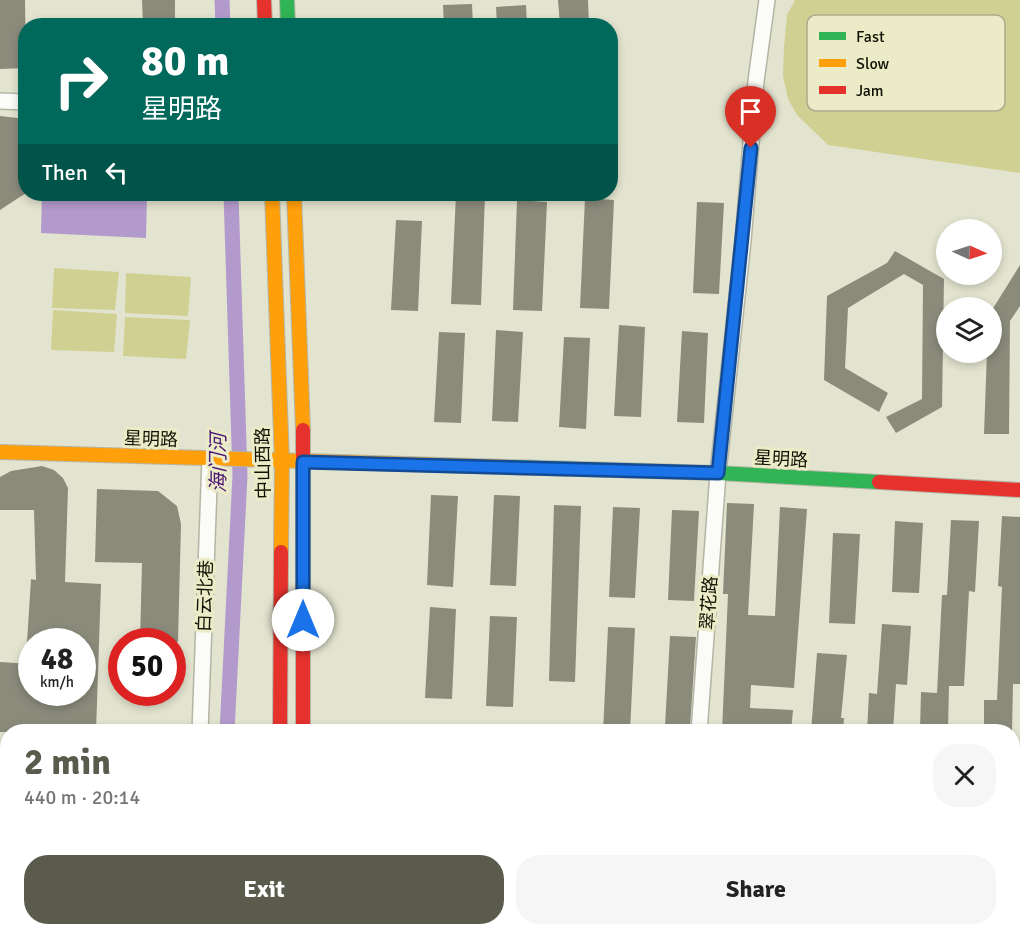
<!DOCTYPE html>
<html lang="en">
<head>
<meta charset="utf-8">
<style>
	:root { --surface:#fff; --page:#f6f6f6; --text:#222; --muted:#767676; --accent:#5a5b4c }
	body { margin:0; font-family:Signika,"Noto Sans SC",sans-serif; background:var(--page); color:var(--text); height:100vh; display:flex; flex-direction:column; font-size:22px; white-space:nowrap }
	* { box-sizing:border-box; margin:0 }
	p { font-size:20px; color:var(--muted) }
	.icon { flex:none; width:33px; height:33px; fill:none; stroke:currentColor; stroke-width:2; stroke-linecap:round; stroke-linejoin:round }
	.map { position:relative; flex:1; overflow:hidden }
	.details { position:absolute; left:0px; top:724px; width:1020px; height:212px; display:flex; flex-direction:column; background:var(--surface); border-radius:24px 24px 0 0; box-shadow:0 3px 9px #0003 }
	.details>* { flex:none }
	.banner { position:absolute; left:18px; top:18px; width:600px; height:183px; border-radius:24px; box-shadow:0 3px 9px #0003; background:#00695c; color:#fff; overflow:hidden }
	.needle { width:39px; rotate:93deg }
	.buttons { position:absolute; left:936px; top:219px; display:grid; gap:12px }
	.buttons a { display:grid; place-items:center; width:66px; height:66px; border-radius:50%; background:var(--surface); box-shadow:0 3px 9px #0003; font-size:30px }
	.speed { position:absolute; left:18px; top:628px; display:flex; gap:12px; font-size:30px; font-weight:700; text-align:center }
	.speed>* { display:grid; place-content:center; width:78px; height:78px; border-radius:50%; background:var(--surface); box-shadow:0 3px 9px #0003; line-height:1 }
	.speed small { font-size:15px; font-weight:400 }
	.speed .limit { border:9px solid #d22; background:#fff; color:#111 }
	.pin { position:absolute; display:grid; place-items:center; width:51px; height:51px; color:#fff; margin:-62px -26px; border-radius:50% 50% 50% 0; rotate:-45deg; box-shadow:0 0 6px #0007 }
	.pin .icon { rotate:45deg }
	.me { position:absolute; width:66px; margin:-33px; rotate:0deg; stroke-linejoin:round; filter:drop-shadow(0 0 4px #0008) }
	.turn { display:flex; align-items:center; gap:21px; height:126px; padding:0 24px; font-size:27px }
	.turn .icon { width:78px; height:78px; stroke-width:2.5 }
	.turn b { display:block; font-size:42px; line-height:51px }
	.then { display:flex; align-items:center; height:57px; padding:0 24px; background:#0003; gap:12px; font-size:22px }
	.round { display:grid; place-items:center; flex:none; width:63px; height:63px; border-radius:24px; background:var(--page) }
	.overview { display:flex; align-items:center; justify-content:space-between; height:102px; padding:0 24px }
	h1 { font-size:36px; font-weight:800; line-height:45px; color:var(--accent) }
	.cta { display:flex; gap:12px; margin-top:auto; padding:12px 24px }
	.cta a { flex:1; height:69px; border-radius:24px; background:var(--accent); color:#fff; font-size:24px; font-weight:800; line-height:69px; text-align:center }
	.cta a+a { background:var(--page); color:var(--text) }
	.map>svg:first-child { display:block }
</style>
</head>
<body>
<div class="map">
<svg width="1020" height="935" viewBox="0 0 1020 935">
	<rect width="100%" height="100%" fill="#e3e4cf"/>
	<!-- green -->
	<path fill="#d0d092" d="M795,0H1020V173L828,145L797,115L788,99L783,76L784,47L787,15Z
		M54,268L119,272L115,310L52,308Z
		M126,273L191,277L188,316L125,313Z
		M53,310L117,314L114,352L51,350Z
		M125,317L190,320L186,359L123,356Z"/>
	<!-- water -->
	<path fill="#b39acc" d="M42,194H147L146,238L41,233Z"/>
	<g fill="none" stroke-linecap="round" stroke-linejoin="round">
		<!-- canal -->
		<path stroke="#b39acc" stroke-width="15" d="M222,0L223,26
			M227,732L240,475L231,194
			M216,935L217,928"/>
	</g>
	<!-- building -->
	<path fill="#8a8b7b" d="M0,0H25L26,68L0,69Z
		M142,0H175V26H143Z
		M558,0H588L589,26H560Z
		M472,4L473,26H444L443,5Z
		M526,5L527,26H497L496,7Z
		M0,116L26,119V193L0,210Z
		M456,194L485,195L481,305L451,304Z
		M585,198L614,200L609,309L580,308Z
		M517,200L547,202L542,311L513,310Z
		M697,202L724,203L719,294L693,293Z
		M396,220L422,221L418,311L391,310Z
		M895,251L944,279L942,407L896,433L886,417L922,399L923,285L904,274L848,308L845,368L888,393L879,412L824,380L827,296L887,263Z
		M1020,265V306L1010,321L1009,434H984L987,352H992V310Z
		M619,325L645,327L641,417L614,416Z
		M496,330L523,332L518,422L492,421Z
		M682,331L708,333L704,423L677,422Z
		M439,332L465,333L461,423L434,422Z
		M564,337L590,338L586,429L559,427Z
		M42,466L54,470L63,478L68,488L65,582L101,584L96,732H0V662L32,664V693H82V642H27L31,579L36,580L34,510H0V477L11,471Z
		M97,489L158,491L177,506L181,524L178,642H140L142,563L95,562Z
		M431,495L458,496L453,587L427,585Z
		M494,495L520,496L516,586L490,585Z
		M727,503L754,504L748,615L775,616L780,507L807,509L794,688L751,685L750,708L793,710L791,732H722L728,594H723Z
		M554,505L581,506L575,682L549,681Z
		M613,507L640,508L635,598L609,597Z
		M672,510L699,511L694,601L668,600Z
		M1002,516L1020,517V684H1013L1012,732H984V700H997L1002,587L998,586Z
		M951,520L979,521L975,592L969,591L964,686H949L948,730L920,729L921,692L937,693L942,595H947Z
		M895,521L923,523L919,593L892,592Z
		M833,533L860,534L855,624L829,623Z
		M430,607L456,609L452,699L425,698Z
		M490,616L517,617L513,707L486,706Z
		M882,624L911,626L907,685L896,684L893,732H867L869,693L877,694Z
		M608,627L635,628L630,732H603Z
		M670,636L696,637L690,728L665,726Z
		M817,653L847,655L841,718H844L843,732H811Z"/>
	<g fill="none" stroke-linecap="round" stroke-linejoin="round">
		<defs>
			<path id="street" d="M0,101L26,102
				M200,732L210,459
				M699,732L718,473L743,241L756,81L767,0
				M190,935L191,928
				M648,935L650,928"/>
			<path id="fast" d="M287,0L288,26
				M509,467L718,473L879,482"/>
			<path id="slow" d="M272,194L282,462L281,552
				M294,194L303,430
				M0,452L509,467
				M279,928V935"/>
			<path id="jam" d="M264,0L265,26
				M303,430V732
				M879,482L1020,490
				M280,732L281,552
				M304,928V935"/>
		</defs>
		<!-- street casing -->
		<use href="#street" stroke="#b4b5a5" stroke-width="18"/>
		<!-- fast casing -->
		<use href="#fast" stroke="#b4b5a5" stroke-width="16"/>
		<!-- slow casing -->
		<use href="#slow" stroke="#b4b5a5" stroke-width="16"/>
		<!-- jam casing -->
		<use href="#jam" stroke="#b4b5a5" stroke-width="16"/>
		<!-- street -->
		<use href="#street" stroke="#fbfbf8" stroke-width="15"/>
		<!-- fast -->
		<use href="#fast" stroke="#30b455" stroke-width="14"/>
		<!-- slow -->
		<use href="#slow" stroke="#ff9f0a" stroke-width="14"/>
		<!-- jam -->
		<use href="#jam" stroke="#e5322d" stroke-width="14"/>
	</g>
	<g fill="none" stroke-linecap="round" stroke-linejoin="round">
		<defs>
			<path id="route" d="M303,620V462L718,473L751,148"/>
		</defs>
		<!-- route casing -->
		<use href="#route" stroke="#114b97" stroke-width="15"/>
		<!-- route -->
		<use href="#route" stroke="#1a73e8" stroke-width="10"/>
	</g>
	<g text-anchor="middle" stroke-width="6" stroke-linejoin="round" paint-order="stroke">
		<!-- street labels -->
		<g font-size="18" fill="#111105" stroke="#ebecc7">
			<text transform="translate(151 439) rotate(2)" y="6">星明路</text>
			<text transform="translate(781 459) rotate(3)" y="6">星明路</text>
			<text transform="translate(263 463) rotate(-91)" y="6">中山西路</text>
			<text transform="translate(205 596) rotate(-88)" y="6">白云北巷</text>
			<text transform="translate(709 603) rotate(-86)" y="6">翠花路</text>
		</g>
		<!-- water labels -->
		<g font-size="20" font-style="italic" fill="#4a1575" stroke="#ebecc7">
			<text transform="translate(218 463) rotate(-90)" y="7">海门河</text>
		</g>
	</g>
	<!-- legend -->
	<rect x="807" y="15" width="198" height="96" rx="9" fill="#ebecc7" stroke="#aaaa8d" stroke-width="1.5"/>
	<rect x="819" y="32" width="27" height="8" fill="#30b455"/>
	<rect x="819" y="59" width="27" height="8" fill="#ff9f0a"/>
	<rect x="819" y="86" width="27" height="8" fill="#e5322d"/>
	<g font-size="16" fill="#111105">
		<text x="856" y="42">Fast</text>
		<text x="856" y="69">Slow</text>
		<text x="856" y="96">Jam</text>
	</g>
</svg>
<div class="buttons">
<a><svg class="needle" viewBox="-14 -14 28 28"><path d="M0-13l5 13h-10z" fill="#e53935"/><path d="M0 13l5-13h-10z" fill="#767676"/></svg></a>
<a><svg class="icon" aria-label="layers" viewBox="0 0 24 24"><path d="M12 4l9 5-9 5-9-5zM3 14l9 5 9-5"/></svg></a>
</div>
<div class="speed"><div>48<small>km/h</small></div><div class="limit">50</div></div>
<div class="pin" style="left:751px;top:148px;background:#d93025"><svg class="icon" aria-label="arrive" viewBox="0 0 24 24"><path d="M6 21V4h12l-3 4 3 4H6"/></svg></div>
<svg class="me" style="left:303px;top:620px" viewBox="-20 -20 40 40"><circle r="19" fill="#fff"/><path d="M0-13L10 11 0 6-10 11z" fill="#1a73e8"/></svg>
<div class="banner">
<div class="turn"><svg class="icon" aria-label="right" viewBox="0 0 24 24"><path d="M7 20v-9h11M14 6l5 5-5 5"/></svg><div><b>80 m</b>星明路</div></div>
<div class="then">Then<svg class="icon" aria-label="left" viewBox="0 0 24 24"><path d="M17 20v-9H6M10 6l-5 5 5 5"/></svg></div>
</div>
<section class="details">
<div class="overview"><div><h1>2 min</h1><p>440 m · 20:14</p></div><a class="round"><svg class="icon" aria-label="close" viewBox="0 0 24 24"><path d="M6 6l12 12M18 6L6 18"/></svg></a></div>
<div class="cta"><a>Exit</a><a>Share</a></div>
</section>
</div>
</body>
</html>
